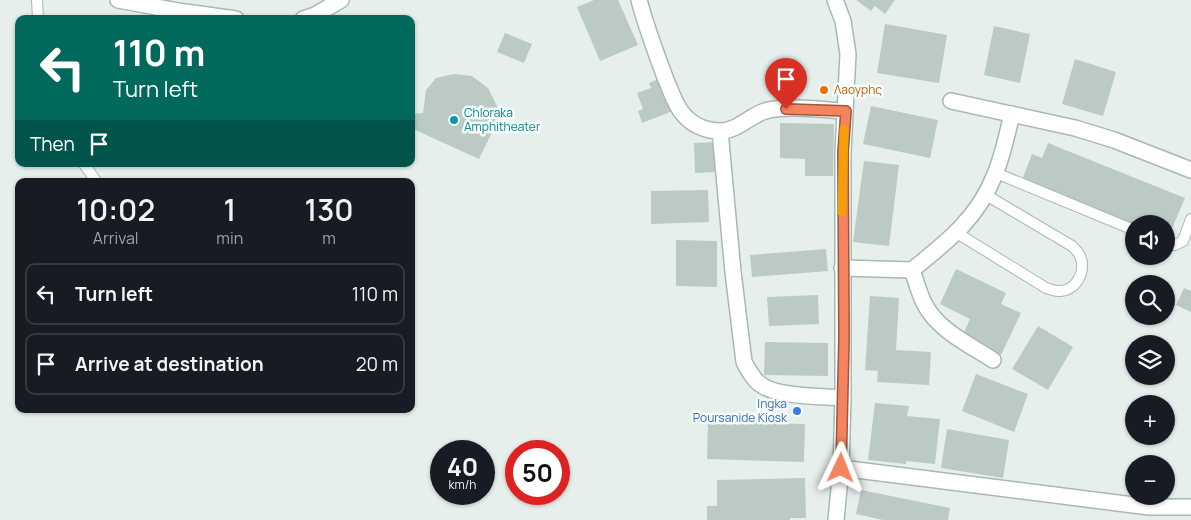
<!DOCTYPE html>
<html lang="en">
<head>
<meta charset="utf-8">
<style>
	:root { --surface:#171b24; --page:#242831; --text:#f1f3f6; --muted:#9ea1a6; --line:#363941 }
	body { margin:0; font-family:Manrope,sans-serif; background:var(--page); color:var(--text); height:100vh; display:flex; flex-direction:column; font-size:19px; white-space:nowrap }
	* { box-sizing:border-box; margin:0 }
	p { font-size:16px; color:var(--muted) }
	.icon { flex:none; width:28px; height:28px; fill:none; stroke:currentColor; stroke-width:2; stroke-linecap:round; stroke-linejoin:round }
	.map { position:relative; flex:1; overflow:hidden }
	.drawer { position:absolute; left:15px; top:178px; width:400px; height:235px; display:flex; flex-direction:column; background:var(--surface); border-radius:10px; box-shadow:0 1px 4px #0004 }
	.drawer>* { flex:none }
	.banner { position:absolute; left:15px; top:15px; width:400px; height:152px; border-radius:10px; box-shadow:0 1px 4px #0004; background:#00695c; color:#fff; overflow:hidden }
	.fabs { position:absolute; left:1125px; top:215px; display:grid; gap:10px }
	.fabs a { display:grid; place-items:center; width:50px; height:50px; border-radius:50%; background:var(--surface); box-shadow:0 1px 4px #0004; font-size:25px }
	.speed { position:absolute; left:430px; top:440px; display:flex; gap:10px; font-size:25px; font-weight:700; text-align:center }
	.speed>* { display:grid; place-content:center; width:65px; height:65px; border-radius:50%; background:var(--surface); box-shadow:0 1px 4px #0004; line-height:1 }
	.speed small { font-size:12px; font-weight:400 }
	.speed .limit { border:8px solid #d22; background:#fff; color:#111 }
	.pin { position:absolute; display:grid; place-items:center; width:42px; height:42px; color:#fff; margin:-51px -21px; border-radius:50% 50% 50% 0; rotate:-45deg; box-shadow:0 0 5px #0007 }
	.pin .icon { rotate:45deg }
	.me { position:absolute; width:55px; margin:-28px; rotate:2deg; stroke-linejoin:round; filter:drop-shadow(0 0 4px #0008) }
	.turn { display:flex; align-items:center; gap:18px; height:105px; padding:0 15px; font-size:22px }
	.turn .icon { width:65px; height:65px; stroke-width:2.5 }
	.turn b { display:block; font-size:35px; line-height:42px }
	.then { display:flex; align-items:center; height:48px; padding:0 15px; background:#0003; gap:10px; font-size:19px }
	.eta { display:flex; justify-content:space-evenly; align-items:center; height:85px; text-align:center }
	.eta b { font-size:30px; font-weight:600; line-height:35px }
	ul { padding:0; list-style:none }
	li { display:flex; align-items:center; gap:15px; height:62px; margin:0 10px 8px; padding:0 5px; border:2px solid var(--line); border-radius:10px }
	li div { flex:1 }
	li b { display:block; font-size:19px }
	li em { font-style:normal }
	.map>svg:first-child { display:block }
</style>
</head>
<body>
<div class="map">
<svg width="1191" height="520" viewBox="0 0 1191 520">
	<rect width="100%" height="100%" fill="#e6efeb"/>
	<!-- building -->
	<path fill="#bbcac4" d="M594,0H618L638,45L600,61L577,7Z
		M856,0H895L885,14L875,6L871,11Z
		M885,24L947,35L939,83L877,73Z
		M994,26L1030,34L1020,83L984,75Z
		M505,33L532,44L524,63L497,52Z
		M1075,59L1116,72L1103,116L1062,104Z
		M454,74L472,76L488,88L499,110L495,126L479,159L411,128V114L423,113L426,90L436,78Z
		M661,78L673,111L642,123L638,111L643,109L637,93L651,88L649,83Z
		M871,106L938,120L930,158L863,144Z
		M780,123L834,124L833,176H805V159L780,158Z
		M716,142L717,172L695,173L694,143Z
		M1048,143L1185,198L1168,238L1166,237V224H1133L1022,180L1032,154L1042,158Z
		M864,161L899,165L889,246L853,242Z
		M708,190L709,222L651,224V191Z
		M676,240L717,241V287L676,286Z
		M826,249L828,271L752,277L750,255Z
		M956,269L1006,293L1001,304L1021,313L1001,355L962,337L970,319L940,304Z
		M1184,288L1191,291V312L1176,305Z
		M818,295L819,324L769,326L767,297Z
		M870,296L899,298L896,350L931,352L929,385L877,382L878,371L865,370Z
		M1038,326L1073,347L1048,390L1012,369Z
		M765,342L828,343V376L764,375Z
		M976,374L1028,394L1014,432L962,411Z
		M875,403L909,406L907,416L940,419L935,464L906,461V464L868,460Z
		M708,421L805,424L804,462L707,459Z
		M947,429L1009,440L1003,478L941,468Z
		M805,478L806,518H790V520H707V506H717V480Z
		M861,490L950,508L948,520H883L856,514Z"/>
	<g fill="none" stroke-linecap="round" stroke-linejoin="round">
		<defs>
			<path id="lane" d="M37,0L38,19
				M84,164L96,181
				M996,173L1134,230
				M957,233L1046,288C1050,289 1054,291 1058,291C1076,292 1087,271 1080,256C1079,252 1075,249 1072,246L986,195
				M1166,244L1175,245L1183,241L1191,219"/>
			<path id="street" d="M118,0L178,11L236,19
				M639,0C646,27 656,53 666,80C671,91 675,105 683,114C692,125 706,131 720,131C738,131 749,116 765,111C786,105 823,110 845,111
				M303,19L315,15L341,0
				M951,101L1075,128L1114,140L1191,170
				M720,131L733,272L744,362C749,371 754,381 763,386C780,397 822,396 843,398
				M842,268L912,270C916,281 919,293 924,303C937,330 970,345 993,360
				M912,270C947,242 979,217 995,174C1003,155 1007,134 1012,114
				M841,468L1149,507H1191"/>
			<path id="secondary" d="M835,0L843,21L848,54L843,152V398L841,468L836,520"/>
		</defs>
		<!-- lane casing -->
		<use href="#lane" stroke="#a8b8b2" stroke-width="12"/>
		<!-- street casing -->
		<use href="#street" stroke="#a8b8b2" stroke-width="18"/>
		<!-- secondary casing -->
		<use href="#secondary" stroke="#a4bbb3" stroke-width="18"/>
		<!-- lane -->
		<use href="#lane" stroke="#fff" stroke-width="10"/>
		<!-- street -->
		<use href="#street" stroke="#fff" stroke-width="15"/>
		<!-- secondary -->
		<use href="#secondary" stroke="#fff" stroke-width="15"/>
	</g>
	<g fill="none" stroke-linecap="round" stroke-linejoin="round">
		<defs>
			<path id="route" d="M786,109L846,111L843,152L844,339L841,468"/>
		</defs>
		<!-- route casing -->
		<use href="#route" stroke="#9f563e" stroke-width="12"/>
		<!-- route -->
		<use href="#route" stroke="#f4845f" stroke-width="9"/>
		<!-- slow -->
		<path stroke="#f59e0b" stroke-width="9" d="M842,212L844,129"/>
	</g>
	<!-- markers -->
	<circle fill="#e8710a" stroke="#f7fbf9" stroke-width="2" cx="824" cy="90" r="5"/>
	<circle fill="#0f9aa8" stroke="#f7fbf9" stroke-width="2" cx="454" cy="120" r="5"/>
	<circle fill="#3f7fe0" stroke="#f7fbf9" stroke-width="2" cx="797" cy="411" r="5"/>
	<g text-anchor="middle" stroke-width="5" stroke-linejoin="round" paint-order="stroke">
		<!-- food labels -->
		<g font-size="12" fill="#c56008" stroke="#f7fbf9" text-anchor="start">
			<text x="834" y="94">Λaoyphς</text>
		</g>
		<!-- culture labels -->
		<g font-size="12" fill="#0d838f" stroke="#f7fbf9" text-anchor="start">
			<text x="464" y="117">Chloraka<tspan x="464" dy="14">Amphitheater</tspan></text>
		</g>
		<!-- shop labels -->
		<g font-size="12" fill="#366cbe" stroke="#f7fbf9" text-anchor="end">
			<text x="787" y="408">Ingka<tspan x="787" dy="14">Poursanide Kiosk</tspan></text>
		</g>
	</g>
</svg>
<div class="fabs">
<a><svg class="icon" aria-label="sound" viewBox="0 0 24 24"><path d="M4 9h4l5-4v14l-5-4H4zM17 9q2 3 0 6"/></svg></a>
<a><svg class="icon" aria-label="search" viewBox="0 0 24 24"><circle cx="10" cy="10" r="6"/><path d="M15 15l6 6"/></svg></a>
<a><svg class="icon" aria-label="layers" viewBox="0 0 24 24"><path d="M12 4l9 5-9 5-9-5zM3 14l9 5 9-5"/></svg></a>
<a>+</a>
<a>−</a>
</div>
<div class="speed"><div>40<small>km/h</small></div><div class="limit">50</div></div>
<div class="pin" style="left:786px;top:109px;background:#d93025"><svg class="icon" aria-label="arrive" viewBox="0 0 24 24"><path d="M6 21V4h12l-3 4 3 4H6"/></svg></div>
<svg class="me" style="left:841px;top:468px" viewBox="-20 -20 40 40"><path d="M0-17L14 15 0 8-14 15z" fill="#f4845f" stroke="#fff" stroke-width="4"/></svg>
<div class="banner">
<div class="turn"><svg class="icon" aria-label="left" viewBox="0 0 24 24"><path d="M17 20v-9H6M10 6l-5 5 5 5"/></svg><div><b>110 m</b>Turn left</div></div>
<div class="then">Then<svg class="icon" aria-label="arrive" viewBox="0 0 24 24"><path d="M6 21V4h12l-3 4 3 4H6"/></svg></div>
</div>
<section class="drawer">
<div class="eta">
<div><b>10:02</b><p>Arrival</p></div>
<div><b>1</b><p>min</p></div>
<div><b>130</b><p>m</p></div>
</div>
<ul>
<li><svg class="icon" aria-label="left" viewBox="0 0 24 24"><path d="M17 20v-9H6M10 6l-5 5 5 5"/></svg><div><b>Turn left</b></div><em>110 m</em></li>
<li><svg class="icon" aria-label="arrive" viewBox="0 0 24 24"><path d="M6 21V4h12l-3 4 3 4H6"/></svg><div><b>Arrive at destination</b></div><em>20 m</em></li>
</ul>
</section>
</div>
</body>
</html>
